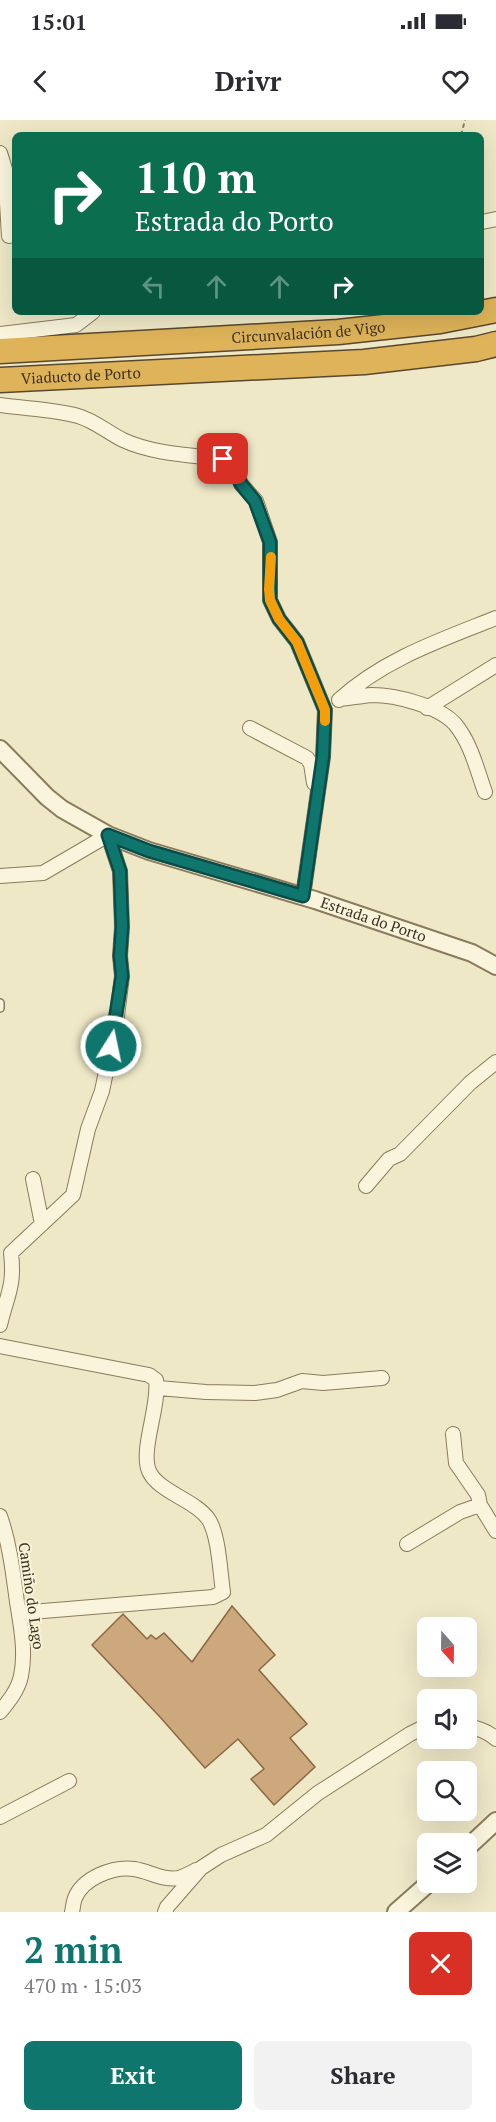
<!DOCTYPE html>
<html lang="en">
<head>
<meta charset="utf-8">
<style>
	:root { --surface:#fff; --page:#f2f2f3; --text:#2b2b33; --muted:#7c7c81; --accent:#0f766e }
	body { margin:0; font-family:"PT Serif",serif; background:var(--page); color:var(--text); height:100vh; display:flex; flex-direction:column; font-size:22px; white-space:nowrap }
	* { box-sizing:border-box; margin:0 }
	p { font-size:20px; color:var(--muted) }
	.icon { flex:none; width:33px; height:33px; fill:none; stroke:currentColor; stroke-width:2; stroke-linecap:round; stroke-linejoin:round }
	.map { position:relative; height:1792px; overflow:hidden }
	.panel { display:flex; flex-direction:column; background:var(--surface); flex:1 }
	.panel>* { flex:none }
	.hud { position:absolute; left:12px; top:12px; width:472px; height:183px; border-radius:9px; box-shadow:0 6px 24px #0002; background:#0b6e4f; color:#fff; overflow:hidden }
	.needle { width:39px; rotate:160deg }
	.controls { position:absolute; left:417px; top:1497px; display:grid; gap:12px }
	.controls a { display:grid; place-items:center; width:60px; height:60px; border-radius:9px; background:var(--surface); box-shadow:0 6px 24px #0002; font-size:30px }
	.pin { position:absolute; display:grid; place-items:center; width:51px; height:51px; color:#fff; margin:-26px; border-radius:12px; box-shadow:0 3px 9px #0006 }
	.me { position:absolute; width:66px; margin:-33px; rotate:10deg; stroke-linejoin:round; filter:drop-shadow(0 0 4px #0008) }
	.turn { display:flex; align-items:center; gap:21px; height:126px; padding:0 24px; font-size:27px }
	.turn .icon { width:78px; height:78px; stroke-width:2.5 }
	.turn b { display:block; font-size:42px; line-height:51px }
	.lanes { display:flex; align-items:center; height:57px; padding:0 24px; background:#0003; justify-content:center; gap:30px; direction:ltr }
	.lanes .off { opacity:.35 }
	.round { display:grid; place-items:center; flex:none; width:63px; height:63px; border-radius:9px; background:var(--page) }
	.head { display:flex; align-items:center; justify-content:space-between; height:102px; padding:0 24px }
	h1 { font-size:36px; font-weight:600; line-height:45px; color:var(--accent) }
	.action { display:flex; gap:12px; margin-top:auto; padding:12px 24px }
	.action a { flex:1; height:69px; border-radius:9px; background:var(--accent); color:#fff; font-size:24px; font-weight:600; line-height:69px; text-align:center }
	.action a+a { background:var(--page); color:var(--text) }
	.status { display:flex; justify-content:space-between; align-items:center; height:42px; padding:0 30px; background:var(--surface); direction:ltr }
	.status svg { height:16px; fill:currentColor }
	header { display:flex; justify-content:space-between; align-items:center; height:78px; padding:0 24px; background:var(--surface); font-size:27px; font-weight:600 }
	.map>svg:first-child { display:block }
</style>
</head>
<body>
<div class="status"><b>15:01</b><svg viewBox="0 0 49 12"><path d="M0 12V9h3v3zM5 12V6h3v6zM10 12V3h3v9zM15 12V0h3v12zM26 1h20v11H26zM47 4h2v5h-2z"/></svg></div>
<header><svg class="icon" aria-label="back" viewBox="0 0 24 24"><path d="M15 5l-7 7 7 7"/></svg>Drivr<svg class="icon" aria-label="heart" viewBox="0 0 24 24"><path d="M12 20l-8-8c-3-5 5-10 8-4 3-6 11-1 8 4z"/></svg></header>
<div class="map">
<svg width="496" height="1792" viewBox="0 0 496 1792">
	<rect width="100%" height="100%" fill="#efe8c7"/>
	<!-- building -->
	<path fill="#cda87d" stroke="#8b6742" stroke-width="1.5" d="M232,1486L275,1535L259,1550L307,1604L290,1618L315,1647L274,1685L251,1659L264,1649L238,1619L205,1648L160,1597L92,1525L123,1494L147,1519L151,1515L156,1519L164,1513L192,1542Z"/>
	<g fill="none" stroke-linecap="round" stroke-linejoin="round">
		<defs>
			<path id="service" d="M0,883V888"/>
			<path id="minor" d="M0,33L5,49L9,116
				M482,102L496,99
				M0,214L76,205L93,192
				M0,285C26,289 53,289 78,296C95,301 107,312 123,320C153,334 190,335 223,339L230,342L234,347L241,364L256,381L270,422V480L279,499L297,522L325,590L323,637L303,776
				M340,579C350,578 361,576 372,575C396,575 439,586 455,604C471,623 477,650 485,672
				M339,580C384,539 441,520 496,498
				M427,588L496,545
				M250,608L307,638L311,644L314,663
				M0,756L43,753L108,715L120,751L122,807L120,836L122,856L116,904L102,971L88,1009L73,1075L11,1133
				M33,1059L42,1104
				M366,1066L389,1039L400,1034L470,963L496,942
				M0,1205C7,1175 15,1166 11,1133
				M0,1226L149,1255L156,1260C160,1285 140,1330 149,1351C158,1372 196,1380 209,1400C219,1417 220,1452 223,1472L213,1477L19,1493
				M158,1268L206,1272L255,1273L277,1270L302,1261L323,1263L382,1258
				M453,1314L456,1343L478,1375L480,1385
				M0,1396C10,1425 13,1453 17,1482C21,1507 26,1532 21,1556C18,1570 9,1581 0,1592
				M407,1424L460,1392L480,1385L496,1411
				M466,1606C478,1608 488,1611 496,1619
				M0,1697L69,1661
				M72,1792C73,1788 73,1783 75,1778C83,1758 113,1746 134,1749C149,1751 163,1761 179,1758C184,1756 191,1753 196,1750
				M165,1792L167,1787L201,1748L221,1735L266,1715L318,1673L410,1614L428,1605"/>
			<g id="tertiary">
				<path id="s1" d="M0,629L47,677L62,689L108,715L149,731L315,780L472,833L496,846"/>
				<path d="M466,1729L496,1701"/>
				<path d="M396,1792L430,1762"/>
			</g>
			<g id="motorway">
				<path id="s2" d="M0,231L338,212L440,201L496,190"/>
				<path id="s3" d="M0,260L364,242L476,229L496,224"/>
			</g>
		</defs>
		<!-- service casing -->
		<use href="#service" stroke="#8b7b5c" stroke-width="10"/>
		<!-- minor casing -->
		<use href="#minor" stroke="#8b7b5c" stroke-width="16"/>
		<!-- tertiary casing -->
		<use href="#tertiary" stroke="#8b7b5c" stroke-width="20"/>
		<!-- motorway casing -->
		<use href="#motorway" stroke="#594830" stroke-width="27"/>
		<!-- path -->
		<path stroke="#8b7b5c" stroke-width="2" stroke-dasharray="4.5 3" stroke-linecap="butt" d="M461,15L465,0"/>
		<!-- service -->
		<use href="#service" stroke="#f9f4db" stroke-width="7"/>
		<!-- minor -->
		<use href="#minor" stroke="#f9f4db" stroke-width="14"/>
		<!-- tertiary -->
		<use href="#tertiary" stroke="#f9f4db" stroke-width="16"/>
		<!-- motorway -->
		<use href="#motorway" stroke="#deb359" stroke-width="24"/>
	</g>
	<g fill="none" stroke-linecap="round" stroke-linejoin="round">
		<defs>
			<path id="route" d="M111,926L122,856L120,836L122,807L120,751L108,715L149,731L303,776L323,637L325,590L297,522L279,499L270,480V422L255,381L241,364L234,347L223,339"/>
		</defs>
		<!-- route casing -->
		<use href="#route" stroke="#0a4d48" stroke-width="15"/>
		<!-- route -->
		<use href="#route" stroke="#0f766e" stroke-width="10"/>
		<!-- slow -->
		<path stroke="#f59e0b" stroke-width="10" d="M271,437L269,469L270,480L279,499L297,522L325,590V601"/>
	</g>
	<g text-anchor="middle" stroke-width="4.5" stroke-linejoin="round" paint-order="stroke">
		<!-- street labels -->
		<g font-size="15" fill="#3c3120" stroke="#f6f1d7">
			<text dy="5" stroke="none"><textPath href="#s2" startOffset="309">Circunvalación de Vigo</textPath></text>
			<text dy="5" stroke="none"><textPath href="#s3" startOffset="81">Viaducto de Porto</textPath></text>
			<text dy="5" stroke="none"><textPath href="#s1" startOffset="418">Estrada do Porto</textPath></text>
			<text transform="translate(31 1476) rotate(82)" y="5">Camiño do Lago</text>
		</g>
	</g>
</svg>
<div class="controls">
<a><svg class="needle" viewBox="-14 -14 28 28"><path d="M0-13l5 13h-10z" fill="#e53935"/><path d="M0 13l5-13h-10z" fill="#7c7c81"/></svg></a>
<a><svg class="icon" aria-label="sound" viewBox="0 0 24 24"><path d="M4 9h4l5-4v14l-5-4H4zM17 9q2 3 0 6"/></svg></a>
<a><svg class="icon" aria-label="search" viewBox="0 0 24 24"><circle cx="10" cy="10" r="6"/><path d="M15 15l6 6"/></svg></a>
<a><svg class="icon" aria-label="layers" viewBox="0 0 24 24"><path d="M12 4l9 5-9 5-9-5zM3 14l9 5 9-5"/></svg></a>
</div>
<div class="pin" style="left:223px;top:339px;background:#d93025"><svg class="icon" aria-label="arrive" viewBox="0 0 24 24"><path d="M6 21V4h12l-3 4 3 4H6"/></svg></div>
<svg class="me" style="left:111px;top:926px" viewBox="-20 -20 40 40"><circle r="17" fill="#0f766e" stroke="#fff" stroke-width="3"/><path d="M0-11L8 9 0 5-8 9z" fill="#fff"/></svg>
<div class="hud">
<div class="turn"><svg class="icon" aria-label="right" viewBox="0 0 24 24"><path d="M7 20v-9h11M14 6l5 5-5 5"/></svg><div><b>110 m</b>Estrada do Porto</div></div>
<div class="lanes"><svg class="icon off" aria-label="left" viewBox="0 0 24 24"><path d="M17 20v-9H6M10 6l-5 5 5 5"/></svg><svg class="icon off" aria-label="ahead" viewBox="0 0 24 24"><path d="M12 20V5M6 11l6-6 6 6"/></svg><svg class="icon off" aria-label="ahead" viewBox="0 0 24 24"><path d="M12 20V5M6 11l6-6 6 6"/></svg><svg class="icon" aria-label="right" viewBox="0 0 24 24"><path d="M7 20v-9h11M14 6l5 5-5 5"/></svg></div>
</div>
</div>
<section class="panel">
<div class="head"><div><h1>2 min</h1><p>470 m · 15:03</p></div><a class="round" style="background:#d93025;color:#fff"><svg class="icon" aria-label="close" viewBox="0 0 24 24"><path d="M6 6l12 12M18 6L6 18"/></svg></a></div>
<div class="action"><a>Exit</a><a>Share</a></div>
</section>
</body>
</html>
